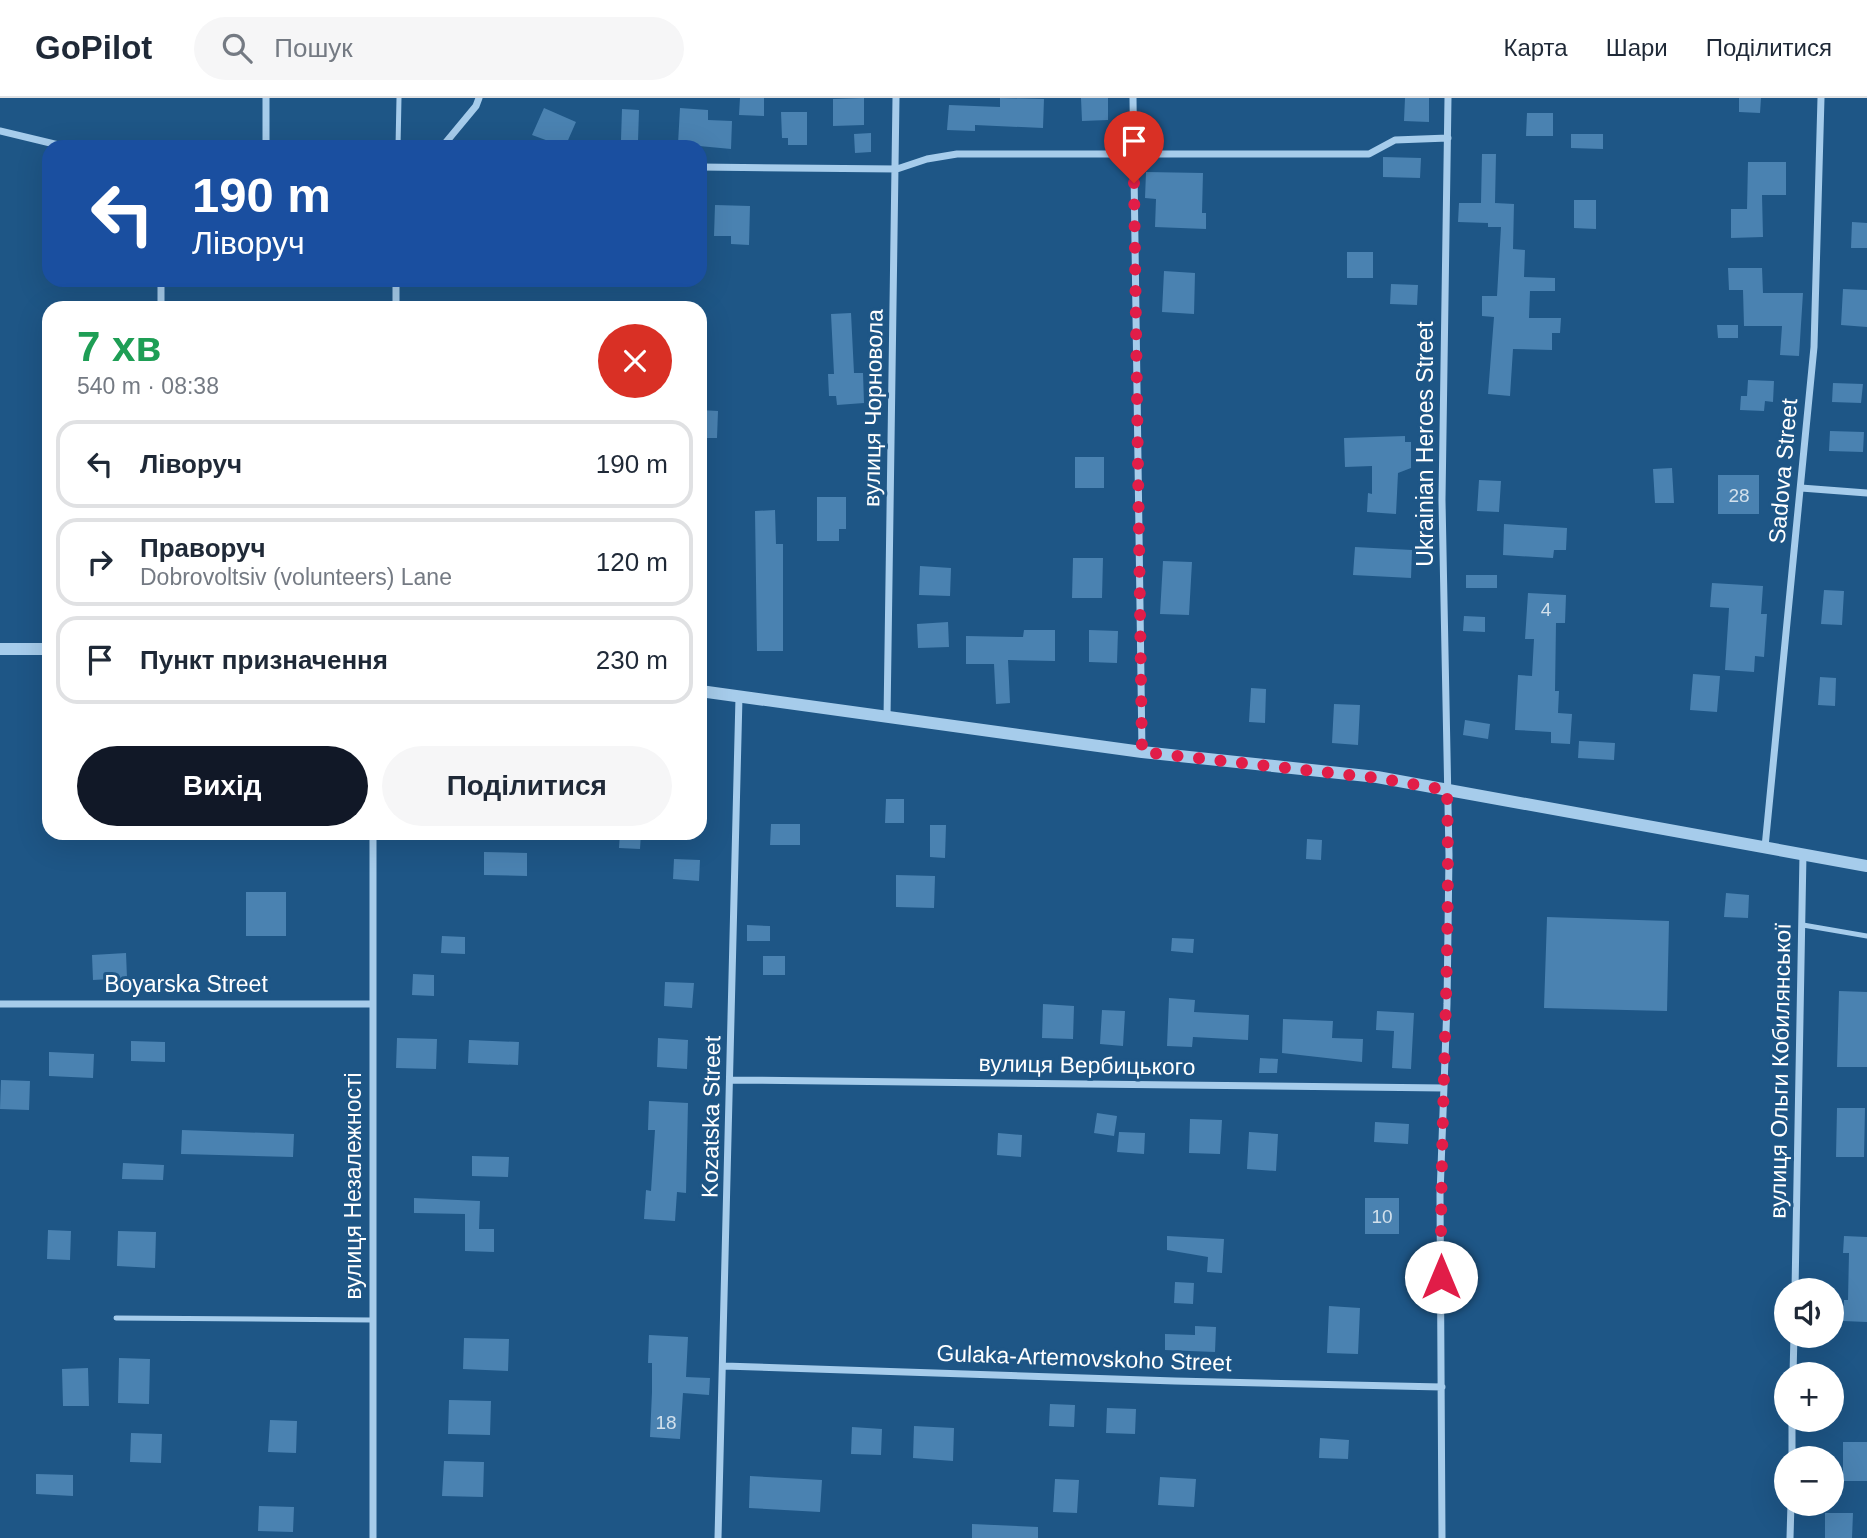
<!DOCTYPE html>
<html lang="uk">
<head>
<meta charset="utf-8">
<style>
	:root { --surface:#fff; --page:#f6f6f7; --text:#1f2937; --muted:#747a83; --line:#e0e1e3; --accent:#111827 }
	body { margin:0; font-family:Helvetica,sans-serif; background:var(--page); color:var(--text); height:100vh; display:flex; flex-direction:column; font-size:26px; white-space:nowrap }
	* { box-sizing:border-box; margin:0 }
	p { font-size:23px; color:var(--muted) }
	.icon { flex:none; width:38px; height:38px; fill:none; stroke:currentColor; stroke-width:2; stroke-linecap:round; stroke-linejoin:round }
	.map { position:relative; flex:1; overflow:hidden }
	.details { position:absolute; left:42px; top:203px; width:665px; height:539px; display:flex; flex-direction:column; background:var(--surface); border-radius:21px; box-shadow:0 7px 28px #0002 }
	.details>* { flex:none }
	.banner { position:absolute; left:42px; top:42px; width:665px; height:147px; border-radius:21px; box-shadow:0 7px 28px #0002; background:#1a4fa0; color:#fff; overflow:hidden }
	.tools { position:absolute; left:1774px; top:1180px; display:grid; gap:14px }
	.tools a { display:grid; place-items:center; width:70px; height:70px; border-radius:50%; background:var(--surface); box-shadow:0 7px 28px #0002; font-size:35px }
	.pin { position:absolute; display:grid; place-items:center; width:60px; height:60px; color:#fff; margin:-72px -30px; border-radius:50% 50% 50% 0; rotate:-45deg; box-shadow:0 0 7px #0007 }
	.pin .icon { rotate:45deg }
	.me { position:absolute; width:77px; margin:-38px; rotate:0deg; stroke-linejoin:round; filter:drop-shadow(0 0 5px #0008) }
	.turn { display:flex; align-items:center; gap:24px; height:147px; padding:0 35px; font-size:32px }
	.turn .icon { width:91px; height:91px; stroke-width:2.5 }
	.turn b { display:block; font-size:49px; line-height:60px }
	.round { display:grid; place-items:center; flex:none; width:74px; height:74px; border-radius:37px; background:var(--page) }
	.overview { display:flex; align-items:center; justify-content:space-between; height:119px; padding:0 35px }
	h1 { font-size:42px; font-weight:600; line-height:52px; color:#1e9e55 }
	.action { display:flex; gap:14px; margin-top:auto; padding:14px 35px }
	.action a { flex:1; height:80px; border-radius:42px; background:var(--accent); color:#fff; font-size:28px; font-weight:600; line-height:80px; text-align:center }
	.action a+a { background:var(--page); color:var(--text) }
	ul { padding:0; list-style:none }
	li { display:flex; align-items:center; gap:21px; height:88px; margin:0 14px 10px; padding:0 21px; border:4px solid var(--line); border-radius:21px }
	li div { flex:1 }
	li b { display:block; font-size:26px }
	li em { font-style:normal }
	header { display:flex; align-items:center; gap:42px; box-sizing:border-box; height:98px; padding:0 35px; background:var(--surface); border-bottom:2px solid var(--line) }
	header strong { font-size:33px }
	nav { display:flex; gap:38px; margin-inline-start:auto; font-size:24px }
	.search { width:490px; height:63px; background:var(--page); display:flex; align-items:center; gap:18px; box-sizing:border-box; padding:0 24px; border-radius:38px; color:var(--muted); font-size:26px }
	.map>svg:first-child { display:block }
</style>
</head>
<body>
<header>
<strong>GoPilot</strong>
<div class="search"><svg class="icon" aria-label="search" viewBox="0 0 24 24"><circle cx="10" cy="10" r="6"/><path d="M15 15l6 6"/></svg>Пошук</div>
<nav><a>Карта</a><a>Шари</a><a>Поділитися</a></nav>
</header>
<div class="map">
<svg width="1867" height="1440" viewBox="0 0 1867 1440">
	<rect width="100%" height="100%" fill="#1e5686"/>
	<!-- building -->
	<path fill="#4a82b1" d="M740,0H764V18L739,17Z
		M864,0V27L833,28V1Z
		M1000,0L1044,1L1043,30L975,27V33L947,32L949,7L1000,9Z
		M1081,0H1108V22L1082,23Z
		M1405,0H1429V24L1404,23Z
		M1739,0H1761L1760,15L1739,14Z
		M544,10L576,24L565,49L532,37Z
		M680,10L708,12V22L732,23L731,51L678,46Z
		M622,11L639,12L638,43L621,42Z
		M781,14H807V47H788V40H782Z
		M1527,15H1553V38H1526Z
		M871,35V54L855,55L854,36Z
		M1571,36H1603V51L1571,50Z
		M1482,56H1496L1495,105L1514,106L1513,151L1525,152L1524,179L1555,180V193H1530L1529,220H1561L1560,235H1552V252L1513,251L1510,298L1488,296L1494,219L1482,218V198H1497L1501,129H1488V125L1458,124L1459,105H1481Z
		M1383,59L1421,60L1420,80L1383,79Z
		M1748,64H1786V97H1762L1763,139L1731,140V111H1747Z
		M1146,74L1203,75L1202,115H1206V131L1155,129L1156,101L1145,100Z
		M1574,102H1596V131L1574,130Z
		M715,107L750,108L749,147L731,146V138H714Z
		M1852,124L1867,125V150H1851Z
		M1347,154H1373V180H1347Z
		M1728,170H1762L1763,195H1803L1799,258L1780,257L1782,228H1744L1743,192H1729Z
		M1164,173L1195,175L1194,216L1162,214Z
		M1391,186L1418,187L1417,207L1390,206Z
		M1843,191L1867,192V229L1841,227Z
		M851,215L854,275H863L864,305L837,307L836,298H829L828,276H834L831,216Z
		M1717,227H1738V240H1718Z
		M1748,282L1774,283L1773,304L1765,303L1764,313L1740,312L1741,298H1747Z
		M1833,285L1863,286L1861,305L1832,304Z
		M700,312L718,313L717,340H700Z
		M1830,333L1864,334L1863,354L1829,353Z
		M1405,338V344H1411V370L1398,375L1396,416L1367,414L1368,395L1372,396V368L1345,369L1344,340Z
		M1075,359H1104V390H1075Z
		M1672,370L1674,405H1655L1653,371Z
		M1718,377H1759V416H1718Z
		M1479,382L1501,383L1499,414L1477,413Z
		M817,399H846V431H839V443H817Z
		M775,412L776,446H783V553H757L755,413Z
		M1504,426L1567,430L1566,452H1554L1553,460L1503,457Z
		M1355,449L1412,452L1411,480L1353,477Z
		M1073,460H1103L1102,500H1072Z
		M1163,463L1192,464L1189,517L1160,516Z
		M920,468L951,470L950,498L919,497Z
		M1466,477H1497V490H1466Z
		M1712,485L1763,488L1761,516H1767L1764,559L1755,558L1754,574L1725,572L1729,510L1710,509Z
		M1824,492L1844,493L1842,527L1821,526Z
		M1528,495L1566,497L1565,525H1556L1555,593H1559L1558,615L1572,616L1570,646L1551,645V634L1515,632L1518,577L1532,578L1534,541H1525Z
		M1464,518L1485,519V534L1463,533Z
		M948,524L949,549L918,550L917,526Z
		M1024,532H1055V563L1008,562L1010,605L996,606L994,566H966V538L1023,539Z
		M1089,532L1118,533L1117,565L1089,564Z
		M1693,576L1720,578L1717,614L1690,612Z
		M1820,579L1836,580L1835,608L1818,607Z
		M1251,590L1266,591L1265,625L1249,624Z
		M1334,606L1360,607L1358,647L1332,645Z
		M1465,622L1490,626L1488,641L1463,637Z
		M1579,643L1615,645L1614,662L1578,660Z
		M886,701H904V725H885Z
		M771,726H800V747H770Z
		M930,727H946L945,760L930,759Z
		M620,735H641L640,751L619,750Z
		M1307,741L1322,742L1321,762L1306,761Z
		M484,754L527,755V778L484,777Z
		M674,761L700,762L699,783L673,781Z
		M896,777L935,778L934,810L896,809Z
		M246,794H286V838H246Z
		M1726,795L1749,797L1748,820L1724,819Z
		M1547,819L1669,823L1667,913L1544,910Z
		M747,827L770,828V843H747Z
		M442,838L465,839V856L441,855Z
		M1172,840L1194,841L1193,855L1171,853Z
		M126,855L127,880L93,882L92,857Z
		M763,858H785V877H763Z
		M413,876L434,877V898L412,897Z
		M665,884L694,885L692,910L664,908Z
		M1839,893L1867,894V969H1837Z
		M1169,900L1195,902L1194,914L1249,917L1248,942L1193,939L1192,949L1167,948Z
		M1043,906L1074,908L1073,941L1042,940Z
		M1102,912L1125,913L1123,948L1100,946Z
		M1377,913L1414,915L1411,971L1392,970L1394,933L1376,932Z
		M1283,921L1333,923L1332,940L1363,941L1362,964L1282,955Z
		M397,940L437,941L436,971L396,970Z
		M658,940L688,942L687,971L657,969Z
		M469,942L519,944L518,967L468,965Z
		M131,943L165,944V964L131,963Z
		M49,954L94,956L93,980L49,978Z
		M1260,960L1278,961L1277,975H1259Z
		M1,982L30,983L29,1012L0,1011Z
		M649,1003L688,1005L686,1095L677,1094L675,1123L644,1121L646,1092L651,1093L655,1032H648Z
		M1837,1010H1865L1864,1059H1836Z
		M1097,1015L1117,1018L1114,1038L1094,1035Z
		M1190,1021L1222,1022L1220,1056L1189,1055Z
		M1375,1024L1409,1026L1408,1046L1374,1044Z
		M182,1032L294,1036L293,1059L181,1056Z
		M1119,1034L1145,1035L1144,1056L1117,1054Z
		M1249,1034L1278,1036L1276,1073L1247,1071Z
		M998,1035L1022,1037L1021,1059L997,1057Z
		M472,1058L509,1059L508,1079L472,1078Z
		M123,1065L164,1067L163,1082L122,1081Z
		M414,1100L480,1103L479,1131H494V1154L465,1153V1116L414,1115Z
		M1365,1100H1399V1136H1365Z
		M48,1132L71,1133L70,1162L47,1161Z
		M118,1133L156,1134L155,1170L117,1168Z
		M1167,1138L1224,1141L1222,1175L1207,1174L1208,1159L1167,1152Z
		M1844,1138L1867,1139V1224L1843,1223L1844,1202H1848L1849,1155H1843Z
		M1175,1184L1194,1185L1193,1206L1174,1205Z
		M1329,1208L1360,1210L1358,1256L1327,1255Z
		M1195,1228L1216,1229L1215,1254L1165,1252V1236L1195,1237Z
		M649,1237L688,1239L686,1279L710,1280L709,1297L683,1295L680,1341L650,1339L652,1294V1265H648Z
		M464,1240L509,1241L508,1273L463,1271Z
		M119,1260L150,1261L149,1306L118,1305Z
		M88,1270L89,1308H63L62,1271Z
		M449,1302L491,1303L490,1337L448,1336Z
		M1050,1306L1075,1307L1074,1329L1049,1328Z
		M1107,1310L1136,1311L1135,1336L1106,1335Z
		M270,1322L297,1323L296,1355L268,1354Z
		M914,1328L954,1330L953,1363L913,1360Z
		M852,1329L882,1331L881,1357L851,1356Z
		M131,1335L162,1336L161,1365L130,1364Z
		M1320,1340L1349,1342L1348,1361L1319,1360Z
		M1843,1344H1867V1383H1843Z
		M444,1363L484,1364L483,1399L442,1398Z
		M36,1376L73,1377V1398L36,1396Z
		M750,1378L822,1382L820,1414L749,1410Z
		M1160,1379L1196,1381L1194,1409L1158,1407Z
		M1055,1381L1079,1382L1077,1415L1053,1414Z
		M259,1408L294,1409L293,1434L258,1433Z
		M1825,1415H1853L1852,1440H1825Z
		M972,1426L1038,1429V1440H972Z"/>
	<g fill="none" stroke-linecap="round" stroke-linejoin="round">
		<!-- service -->
		<path stroke="#a6cceb" stroke-width="5" d="M398,49L399,0
			M1803,827L1867,838
			M116,1220L372,1222"/>
		<!-- minor -->
		<path stroke="#a6cceb" stroke-width="7" d="M266,0V49
			M1133,0L1142,654
			M0,33L67,49
			M442,49L476,8L479,0
			M700,69L897,71L927,61L957,56H1369L1395,42L1448,40
			M161,182V210
			M396,210V182
			M1801,390L1867,395
			M887,620L896,0
			M373,735V1440
			M1765,749L1814,249L1821,0
			M0,906H371
			M731,982L1444,990
			M1795,1192L1803,756
			M724,1268L1175,1283L1442,1289
			M1793,1276L1794,1237
			M1792,1360V1321
			M718,1440L739,599
			M1442,1440L1440,1097L1447,906L1449,757L1442,402L1448,0
			M1790,1440L1791,1405"/>
		<!-- tertiary -->
		<path stroke="#a6cceb" stroke-width="12" d="M0,551H49
			M700,593L1142,654L1377,679L1867,768"/>
	</g>
	<g fill="none" stroke-linecap="round" stroke-linejoin="round">
		<!-- route -->
		<path stroke="#e11d48" stroke-width="12" stroke-dasharray="0 21.6" d="M1134,85L1142,654L1377,680L1447,692C1451,854 1440,1017 1441,1179"/>
	</g>
	<g text-anchor="middle" stroke-width="6" stroke-linejoin="round" paint-order="stroke">
		<!-- number labels -->
		<g font-size="19" fill="#d2e0ec">
			<text x="1739" y="404">28</text>
			<text x="1546" y="518">4</text>
			<text x="1382" y="1125">10</text>
			<text x="666" y="1331">18</text>
		</g>
		<!-- street labels -->
		<g font-size="23" fill="#fff" stroke="#1e5686">
			<text transform="translate(873 310) rotate(-89)" y="8">вулиця Чорновола</text>
			<text transform="translate(1425 346) rotate(-90)" y="8">Ukrainian Heroes Street</text>
			<text transform="translate(1783 373) rotate(-85)" y="8">Sadova Street</text>
			<text x="186" y="894">Boyarska Street</text>
			<text transform="translate(1087 967) rotate(1)" y="8">вулиця Вербицького</text>
			<text transform="translate(1780 973) rotate(-89)" y="8">вулиця Ольги Кобилянської</text>
			<text transform="translate(711 1019) rotate(-89)" y="8">Kozatska Street</text>
			<text transform="translate(353 1088) rotate(-90)" y="8">вулиця Незалежності</text>
			<text transform="translate(1084 1260) rotate(2)" y="8">Gulaka-Artemovskoho Street</text>
		</g>
	</g>
</svg>
<div class="tools">
<a><svg class="icon" aria-label="sound" viewBox="0 0 24 24"><path d="M4 9h4l5-4v14l-5-4H4zM17 9q2 3 0 6"/></svg></a>
<a>+</a>
<a>−</a>
</div>
<div class="pin" style="left:1134px;top:85px;background:#d93025"><svg class="icon" aria-label="arrive" viewBox="0 0 24 24"><path d="M6 21V4h12l-3 4 3 4H6"/></svg></div>
<svg class="me" style="left:1441px;top:1179px" viewBox="-20 -20 40 40"><circle r="19" fill="#fff"/><path d="M0-13L10 11 0 6-10 11z" fill="#e11d48"/></svg>
<div class="banner">
<div class="turn"><svg class="icon" aria-label="left" viewBox="0 0 24 24"><path d="M17 20v-9H6M10 6l-5 5 5 5"/></svg><div><b>190 m</b>Ліворуч</div></div>
</div>
<section class="details">
<div class="overview"><div><h1>7 хв</h1><p>540 m · 08:38</p></div><a class="round" style="background:#d93025;color:#fff"><svg class="icon" aria-label="close" viewBox="0 0 24 24"><path d="M6 6l12 12M18 6L6 18"/></svg></a></div>
<ul>
<li><svg class="icon" aria-label="left" viewBox="0 0 24 24"><path d="M17 20v-9H6M10 6l-5 5 5 5"/></svg><div><b>Ліворуч</b></div><em>190 m</em></li>
<li><svg class="icon" aria-label="right" viewBox="0 0 24 24"><path d="M7 20v-9h11M14 6l5 5-5 5"/></svg><div><b>Праворуч</b><p>Dobrovoltsiv (volunteers) Lane</p></div><em>120 m</em></li>
<li><svg class="icon" aria-label="arrive" viewBox="0 0 24 24"><path d="M6 21V4h12l-3 4 3 4H6"/></svg><div><b>Пункт призначення</b></div><em>230 m</em></li>
</ul>
<div class="action"><a>Вихід</a><a>Поділитися</a></div>
</section>
</div>
</body>
</html>
